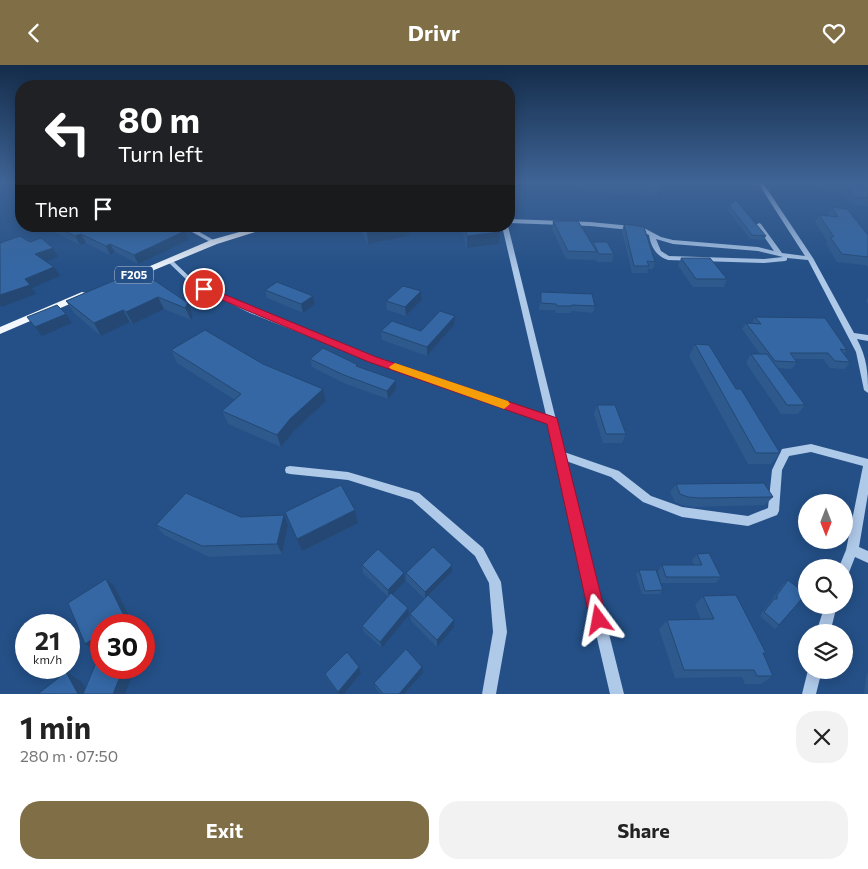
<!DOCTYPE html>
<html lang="en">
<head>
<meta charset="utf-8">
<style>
	:root { --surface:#fff; --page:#f2f2f2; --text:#222; --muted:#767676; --accent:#806f46 }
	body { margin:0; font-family:Commissioner,sans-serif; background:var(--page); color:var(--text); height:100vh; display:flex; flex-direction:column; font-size:19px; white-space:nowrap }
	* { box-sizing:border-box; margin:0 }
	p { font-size:16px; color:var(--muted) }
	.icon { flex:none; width:28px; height:28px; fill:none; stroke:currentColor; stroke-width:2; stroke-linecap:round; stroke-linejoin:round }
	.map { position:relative; height:629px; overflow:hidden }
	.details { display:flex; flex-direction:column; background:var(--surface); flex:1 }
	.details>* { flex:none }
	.hud { position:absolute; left:15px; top:15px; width:500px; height:152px; border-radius:20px; box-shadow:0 2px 12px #0003; background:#202124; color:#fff; overflow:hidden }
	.needle { width:32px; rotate:180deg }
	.controls { position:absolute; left:798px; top:429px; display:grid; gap:10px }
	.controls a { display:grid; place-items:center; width:55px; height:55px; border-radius:50%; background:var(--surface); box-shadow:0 2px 12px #0003; font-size:25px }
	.speed { position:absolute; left:15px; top:549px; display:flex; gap:10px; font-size:25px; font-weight:700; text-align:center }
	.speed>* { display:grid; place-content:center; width:65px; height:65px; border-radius:50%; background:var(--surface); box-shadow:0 2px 12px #0003; line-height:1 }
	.speed small { font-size:12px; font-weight:400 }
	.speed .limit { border:8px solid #d22; background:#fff; color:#111 }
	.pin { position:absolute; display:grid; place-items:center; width:42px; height:42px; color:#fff; margin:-21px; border:2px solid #fff; border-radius:50%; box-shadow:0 1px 5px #0007 }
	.me { position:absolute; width:55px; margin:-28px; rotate:347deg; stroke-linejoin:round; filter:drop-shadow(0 0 4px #0008) }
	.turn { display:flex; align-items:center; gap:18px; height:105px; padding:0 20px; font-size:22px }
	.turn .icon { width:65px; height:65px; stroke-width:2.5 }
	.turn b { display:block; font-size:35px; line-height:42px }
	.then { display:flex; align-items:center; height:48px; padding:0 20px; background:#0003; gap:10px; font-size:19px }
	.round { display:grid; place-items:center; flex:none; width:52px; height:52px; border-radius:20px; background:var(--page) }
	.headline { display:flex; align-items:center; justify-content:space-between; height:85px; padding:0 20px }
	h1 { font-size:30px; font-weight:700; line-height:38px }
	.action { display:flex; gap:10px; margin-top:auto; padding:10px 20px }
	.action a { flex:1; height:58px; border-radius:20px; background:var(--accent); color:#fff; font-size:20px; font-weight:700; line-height:58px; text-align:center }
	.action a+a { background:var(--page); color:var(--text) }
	header { display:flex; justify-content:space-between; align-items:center; height:65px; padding:0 20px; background:var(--accent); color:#fff; font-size:22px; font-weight:700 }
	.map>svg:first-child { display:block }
</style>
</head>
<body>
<header><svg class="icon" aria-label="back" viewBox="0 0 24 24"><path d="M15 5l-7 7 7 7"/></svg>Drivr<svg class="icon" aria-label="heart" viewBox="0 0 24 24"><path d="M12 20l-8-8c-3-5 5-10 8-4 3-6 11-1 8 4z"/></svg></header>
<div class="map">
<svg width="868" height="629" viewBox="0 0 868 629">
	<rect width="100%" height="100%" fill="#245087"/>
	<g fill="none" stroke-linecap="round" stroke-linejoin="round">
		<!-- minor -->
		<path fill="#afc9e9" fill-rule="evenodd" d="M758,118H763L813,193L854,268L868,270V276L857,274C867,293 868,307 868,328L864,325L856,287L808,195L787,193V195L785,196L764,198L668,195C656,191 651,182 649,170L641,166L590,161L509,158V154L590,157L642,162L661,172L673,175L758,182L774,186L756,160L759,158L761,159L782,188L805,191ZM656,174L673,179L758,186L783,192L764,194L669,191L661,186Z
			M181,161H189L217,177L212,178Z
			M502,161H508L564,387L619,406L651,431L682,442L748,451L768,443L772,405L782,384L811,379L868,394V429L859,482L868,486V498L855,492L848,510L844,512V502H839L846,485L863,401L811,387L789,391L782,405L779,446L777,450L748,461L682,452L643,437L611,412L566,396L624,629H610L547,358L370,296L250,248L192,220L167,196L168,195H172L196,218L256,244L376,292L546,350Z
			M290,401L348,407L419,428L483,483L501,517L507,567L496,629H482L493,567L489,518L475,491L412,435L348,415L290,409L286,408L285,405L286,402Z
			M825,540H837L830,568H816Z
			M808,605H822L816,629H802Z"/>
		<!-- major -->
		<path fill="#f2f7fe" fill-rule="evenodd" d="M260,161H274L217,179L130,215H124L122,213L211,175Z
			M82,227L86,228V232L0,269V262Z"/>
	</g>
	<!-- wall -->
	<path fill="#2d598d" d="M578,118H658L659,125L657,132L634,130L631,127V130L578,125Z
		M813,118H868V141L851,139L840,127L817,124Z
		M729,140L766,171L764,175L750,174L727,144Z
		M832,142L868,170V202L865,200L837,197L826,179L827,176L815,157L819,150L828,151V149Z
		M553,156L592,179L593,177L614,189L612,197H597L595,193V195L566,194L552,164Z
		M624,159L655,197L653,204H648L647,208H632L622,166Z
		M43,161H173L189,175L138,199L115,187L110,190L86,178L80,180Z
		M358,161H409V171L368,179Z
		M461,161H498L499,179L467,183Z
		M681,193L727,214L724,222H693L678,201Z
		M139,205L188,238L193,250L191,255L164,244L133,259L130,257L101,271L74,248L66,236Z
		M265,225L313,231L315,239L303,248L267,233Z
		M421,226L422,235L406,251L387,245L386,236Z
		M541,227L595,241L593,248L571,246V248H556L555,245H539Z
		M868,232V239L866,236Z
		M755,252L847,285L844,289L850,297L845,304L830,303L823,294H795L797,297L792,304L778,303L805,340L798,349H781L746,298L751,289H760L742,264L746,258H752Z
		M454,260L427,291L382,275L381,266H421Z
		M695,279L736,324L780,388L771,399H748L689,291Z
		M171,285L263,299L323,324L326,336L294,366L281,382L228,359L222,346L235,335L177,298Z
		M310,294L358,300V302L396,324L388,334L346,319L312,302Z
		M597,340L626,369L622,378H603L594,349Z
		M676,419L773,432L765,440L694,442L682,440L675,437L670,427Z
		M806,439V474L804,472L805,441Z
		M241,452L288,461L282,489L209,492L164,470L156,460Z
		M809,475H835V476L827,483Z
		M697,489L721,512L716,518H661L658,506L662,500H694L692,495Z
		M362,500L404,508L405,516L392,529L409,550L382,583L364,567L362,561L388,532L363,508Z
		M639,505L663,525L660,529H642L636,509Z
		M452,507L429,531L454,555V562L437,582L411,556L410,549L425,534L406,516V508Z
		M788,515L779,560L775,564L760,551L769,538L772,535V534L783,519Z
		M703,531L766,588L763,590L773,611L761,619H745L742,612L675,613L659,564L667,555H701L695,540Z
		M868,606V629H864L866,612Z
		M361,608L344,629H339L328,615L325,609Z
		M423,608L404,629H380L376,624L374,618Z"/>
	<!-- shaded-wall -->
	<path fill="#244873" d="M399,161H409V171L368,179L367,167Z
		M185,166L189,175L138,199L134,190Z
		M500,167L499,179L467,183V171Z
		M81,169L86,178L80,180L75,171Z
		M110,179L115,187L110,190L106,181Z
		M53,183L58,192L41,198L35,189Z
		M54,202L60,211L32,223L36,229L1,242L0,240V230L25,214Z
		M421,226L422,235L406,251L405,242Z
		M313,231L315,239L303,248L301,239Z
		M158,232L164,244L133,259L126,247Z
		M188,238L193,250L191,255L185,243Z
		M123,245L130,257L101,271L94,258Z
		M66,249L72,258L42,271L35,262Z
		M455,251L454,260L427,291V282Z
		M396,315V324L388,334L387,326Z
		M323,324L326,336L294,366L281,382L277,370L290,354Z
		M355,445L358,458L302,486L297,474Z
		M284,450L288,461L282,489L277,479Z
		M452,500V507L425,534V527Z
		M404,508L405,516L389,533L388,525Z
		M106,514L114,521L133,558L130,560H112Z
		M408,543L409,550L382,583L380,577Z
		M454,555V562L437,582V575Z
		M101,568V581L94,585L85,579Z
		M124,602H135L125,629H113Z
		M359,602L361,608L344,629H339L338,627Z
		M422,602L423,608L404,629H399Z
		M66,607L81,616L89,629H78Z"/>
	<!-- building -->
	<path fill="#3467a4" stroke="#244873" d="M579,118H631L633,123Z
		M631,118H658L659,125L636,123Z
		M824,118H868V133L855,132L844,120Z
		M736,135L766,171L752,170L729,140Z
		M832,142L847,144L868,170V192L842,189L830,172H834L819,150L838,152Z
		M553,156H578L597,187L568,186Z
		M624,159L644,162L655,197L647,196L649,201H634Z
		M55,161H173L185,166L134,190L110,179L106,181L81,169L75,171Z
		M363,161H399L367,167Z
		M465,161H498L500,167L467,171Z
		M20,171L30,177L41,173L53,183L35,189L54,202L25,214L30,220L0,230V178Z
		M593,177H607L614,189H599Z
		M681,193H710L727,214H696Z
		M139,205L188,238L185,243L158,232L126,247L123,245L94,258L66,236Z
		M277,217L313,231L301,239L265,225Z
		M403,221L421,226L405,242L386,236Z
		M541,227L592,229L595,241L572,240V241H557L556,239L541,238Z
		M57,240L66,249L35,262L27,252Z
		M440,246L455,251L427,282L381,266L392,256L421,266Z
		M755,252L825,253L847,285L840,284L850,297L835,296L828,288H790L797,297L775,296L746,258L761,259Z
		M205,265L263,299L323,324L290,354L277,370L222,346L241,329L171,285Z
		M695,279L709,280L736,324H741L780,388H756Z
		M323,283L358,300L356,301L396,315L387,326L344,310L310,294Z
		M751,289H767L805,340H787Z
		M597,340H615L626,369H606Z
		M764,418L773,432L700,433L688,432L680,429L676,419Z
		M341,420L355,445L297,474L285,447Z
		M186,428L241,452L284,450L277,479L202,481L156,460Z
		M811,434L821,438H811Z
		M433,482L452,500L425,527L406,508Z
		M378,484L404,508L388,525L362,500Z
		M709,488L721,512H666L662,500H702L697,489Z
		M639,505H656L663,525L645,526Z
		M106,514L124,551L112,560H101V568L85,579L68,538Z
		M788,515L806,529L779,560L764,547L774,534H777V530Z
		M391,528L408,543L380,577L362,561Z
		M428,530L454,555L437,575L410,549Z
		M736,530L766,588H763L773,611H757L754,605H684L667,555L714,554L703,531Z
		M406,584L422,602L399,629H383L374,618Z
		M101,586V602H124L113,629H83Z
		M347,587L359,602L338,627L325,609Z
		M66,607L78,629H38Z"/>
	<!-- sky -->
	<linearGradient id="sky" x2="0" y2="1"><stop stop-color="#142c4a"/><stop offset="0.57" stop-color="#3f6496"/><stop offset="1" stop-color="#3f6496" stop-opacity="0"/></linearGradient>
	<rect width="868" height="206" fill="url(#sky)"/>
	<!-- route -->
	<path fill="#e11d48" stroke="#92132f" d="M204,221L376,292L557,353L607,555L605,561L599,564L593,561L590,555L547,359L369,297L201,226L199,224Z"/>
	<!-- slow -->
	<path fill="#f59e0b" d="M395,298L508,336L510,339L504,344L391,304L389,302Z"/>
	<g text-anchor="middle" stroke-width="5" stroke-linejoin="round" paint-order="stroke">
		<!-- shield labels -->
		<rect fill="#245087" stroke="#bdcadb" stroke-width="1" x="115" y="201.5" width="38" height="17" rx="4"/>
		<g font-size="11" font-weight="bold" fill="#fff">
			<text x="134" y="214">F205</text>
		</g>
	</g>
</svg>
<div class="controls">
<a><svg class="needle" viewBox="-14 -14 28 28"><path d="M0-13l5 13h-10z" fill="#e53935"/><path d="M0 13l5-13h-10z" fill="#767676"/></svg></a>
<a><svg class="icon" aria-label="search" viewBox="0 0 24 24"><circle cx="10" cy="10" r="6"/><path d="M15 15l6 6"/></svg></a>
<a><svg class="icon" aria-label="layers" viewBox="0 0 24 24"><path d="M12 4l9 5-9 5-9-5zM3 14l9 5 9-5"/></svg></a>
</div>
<div class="speed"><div>21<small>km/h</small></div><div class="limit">30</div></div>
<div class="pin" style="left:204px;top:224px;background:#d93025"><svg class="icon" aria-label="arrive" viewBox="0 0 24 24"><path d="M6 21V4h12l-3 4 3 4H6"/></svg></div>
<svg class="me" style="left:599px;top:555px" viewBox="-20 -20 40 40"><path d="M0-17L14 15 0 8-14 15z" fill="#e11d48" stroke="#fff" stroke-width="4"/></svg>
<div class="hud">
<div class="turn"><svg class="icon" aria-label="left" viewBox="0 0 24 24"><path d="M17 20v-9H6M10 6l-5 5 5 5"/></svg><div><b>80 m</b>Turn left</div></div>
<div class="then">Then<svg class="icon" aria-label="arrive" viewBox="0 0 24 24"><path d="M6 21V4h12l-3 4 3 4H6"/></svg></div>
</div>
</div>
<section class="details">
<div class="headline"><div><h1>1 min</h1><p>280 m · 07:50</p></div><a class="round"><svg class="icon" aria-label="close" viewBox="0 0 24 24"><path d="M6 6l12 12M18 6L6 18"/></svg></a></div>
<div class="action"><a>Exit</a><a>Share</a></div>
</section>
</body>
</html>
